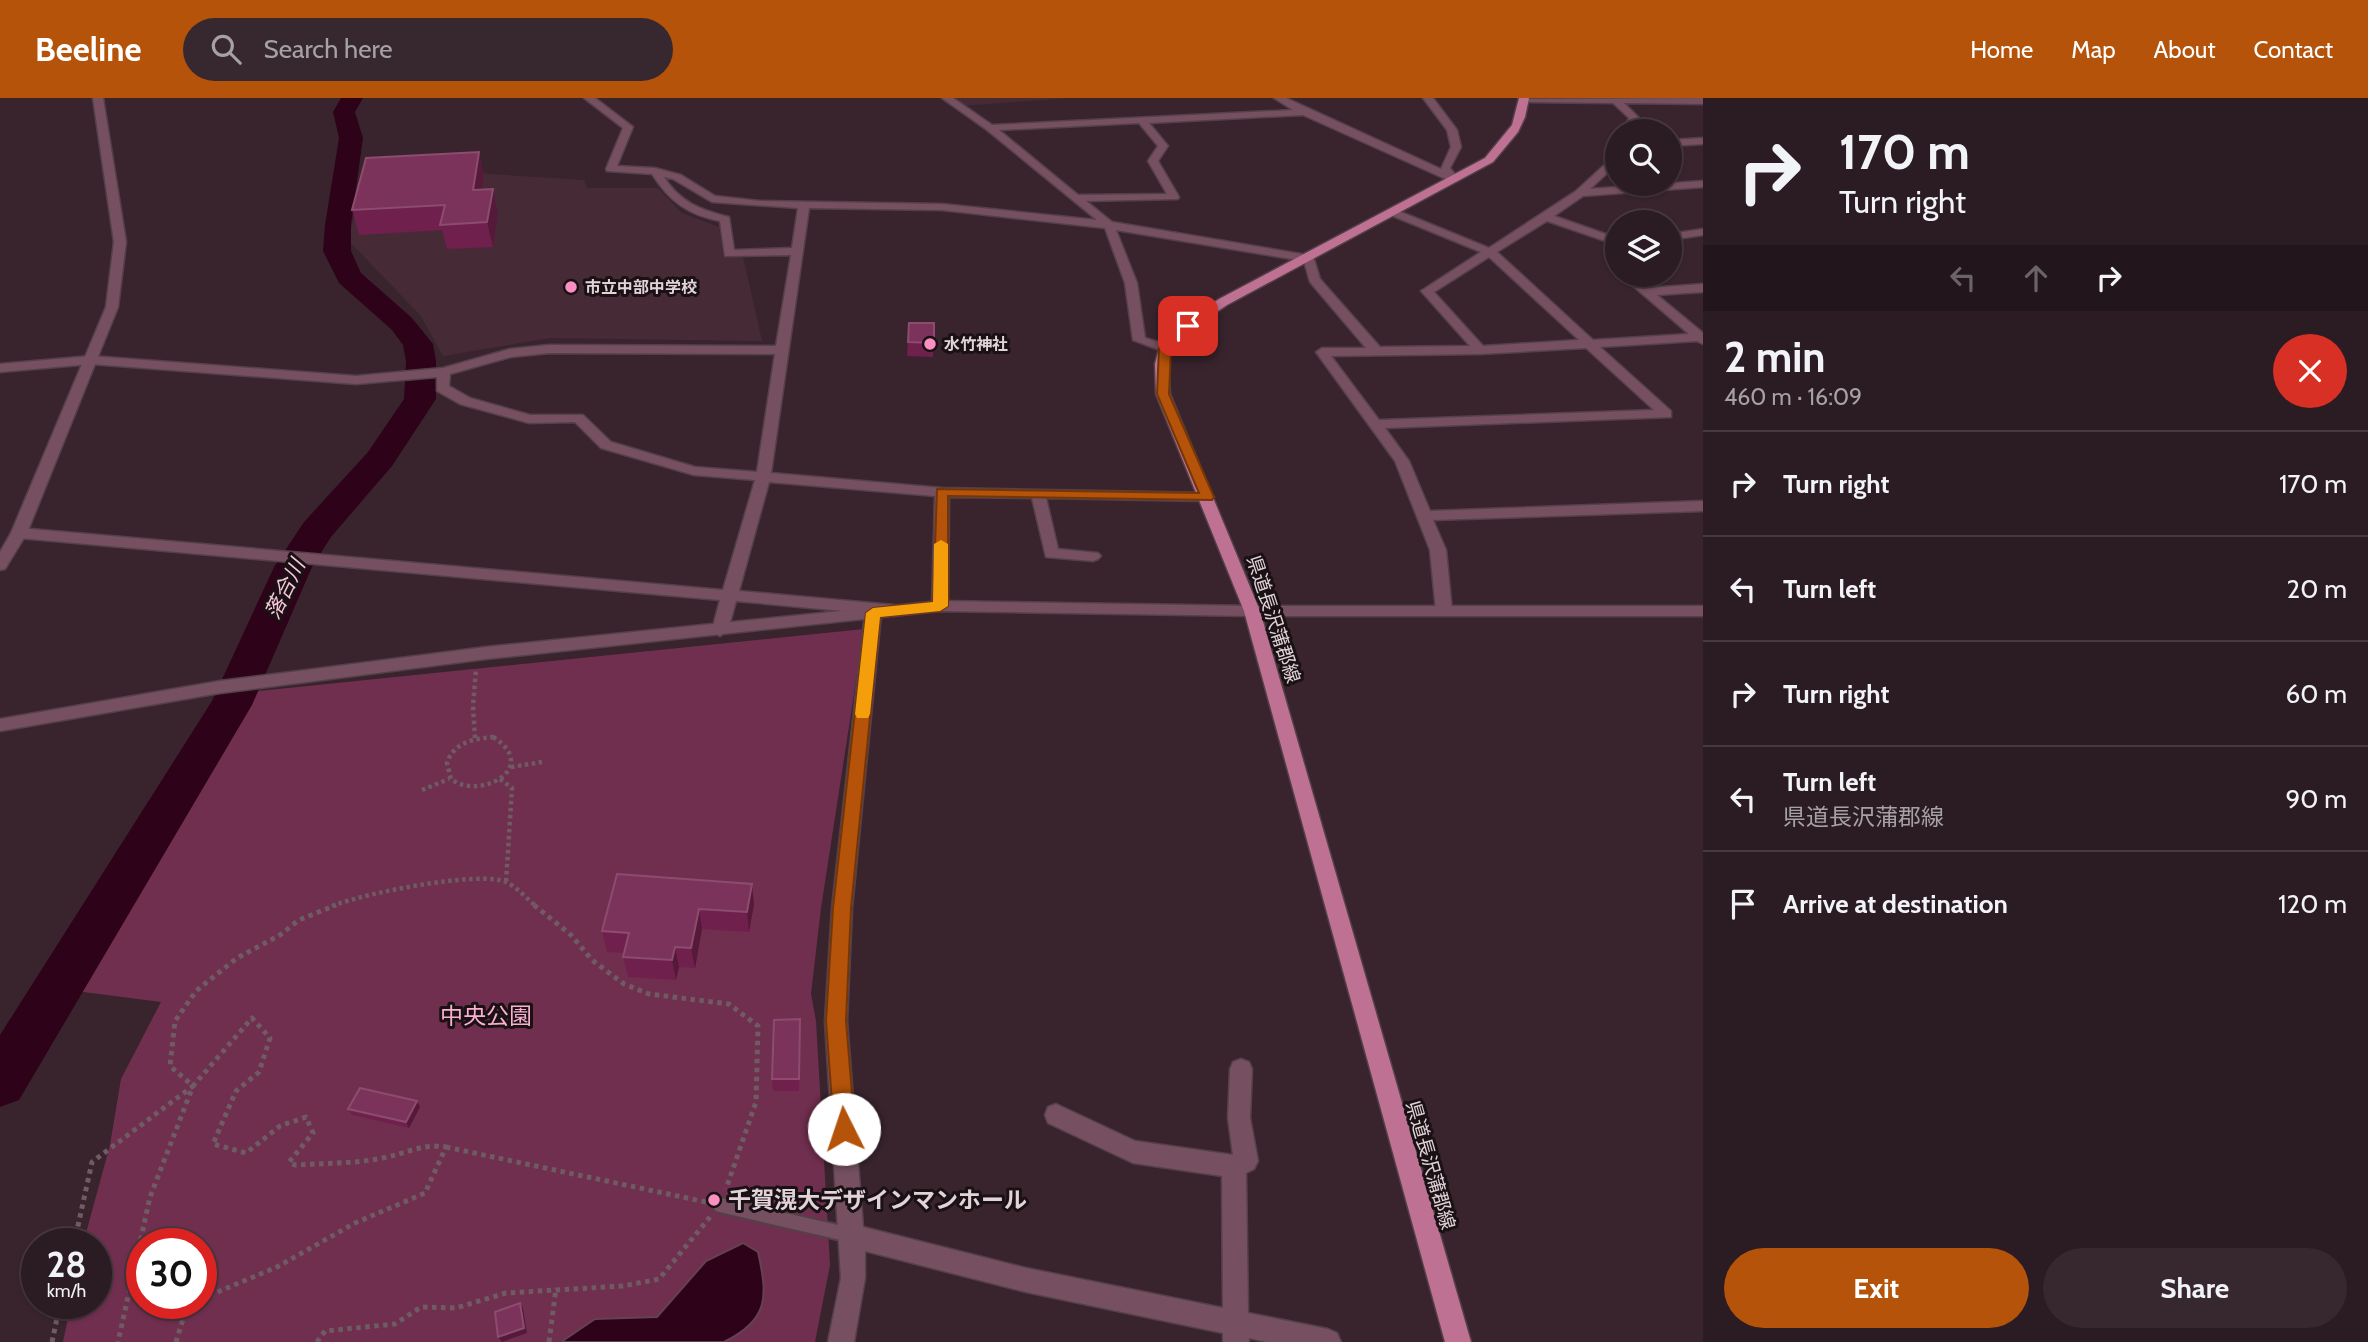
<!DOCTYPE html>
<html lang="en">
<head>
<meta charset="utf-8">
<style>
	:root { --surface:#2b1b22; --page:#37282f; --text:#f1f3f6; --muted:#a6a1a5; --line:#473940; --accent:#b45309 }
	body { margin:0; font-family:Cabin,"Noto Sans JP",sans-serif; background:var(--page); color:var(--text); height:100vh; display:flex; flex-direction:column; font-size:26px; white-space:nowrap }
	* { box-sizing:border-box; margin:0 }
	p { font-size:23px; color:var(--muted) }
	.icon { flex:none; width:38px; height:38px; fill:none; stroke:currentColor; stroke-width:2; stroke-linecap:round; stroke-linejoin:round }
	.map { position:relative; flex:1; overflow:hidden }
	.side { display:flex; flex-direction:column; background:var(--surface); width:665px }
	.side>* { flex:none }
	.hud { background:#2b1b22; color:var(--text); overflow:hidden }
	.controls { position:absolute; left:1605px; top:21px; display:grid; gap:14px }
	.controls a { display:grid; place-items:center; width:77px; height:77px; border-radius:50%; background:var(--surface); box-shadow:0 2px 5px #0004,0 0 0 2px var(--line); font-size:35px }
	.speed { position:absolute; left:21px; top:1130px; display:flex; gap:14px; font-size:35px; font-weight:700; text-align:center }
	.speed>* { display:grid; place-content:center; width:91px; height:91px; border-radius:50%; background:var(--surface); box-shadow:0 2px 5px #0004,0 0 0 2px var(--line); line-height:1 }
	.speed small { font-size:18px; font-weight:400 }
	.speed .limit { border:10px solid #d22; background:#fff; color:#111 }
	.pin { position:absolute; display:grid; place-items:center; width:60px; height:60px; color:#fff; margin:-30px; border-radius:14px; box-shadow:0 4px 10px #0006 }
	.me { position:absolute; width:77px; margin:-38px; rotate:356deg; stroke-linejoin:round; filter:drop-shadow(0 0 5px #0008) }
	.turn { display:flex; align-items:center; gap:24px; height:147px; padding:0 21px; font-size:32px }
	.turn .icon { width:91px; height:91px; stroke-width:2.5 }
	.turn b { display:block; font-size:49px; line-height:60px }
	.lanes { display:flex; align-items:center; height:66px; padding:0 21px; background:#0003; justify-content:center; gap:35px; direction:ltr }
	.lanes .off { opacity:.35 }
	.round { display:grid; place-items:center; flex:none; width:74px; height:74px; border-radius:37px; background:var(--page) }
	.overview { display:flex; align-items:center; justify-content:space-between; height:119px; padding:0 21px }
	h1 { font-size:42px; font-weight:700; line-height:52px }
	.action { display:flex; gap:14px; margin-top:auto; padding:14px 21px }
	.action a { flex:1; height:80px; border-radius:42px; background:var(--accent); color:#fff; font-size:28px; font-weight:700; line-height:80px; text-align:center }
	.action a+a { background:var(--page); color:var(--text) }
	ul { padding:0; list-style:none }
	li { display:flex; align-items:center; gap:21px; height:105px; padding:0 21px; border-top:2px solid var(--line) }
	li div { flex:1 }
	li b { display:block; font-size:26px }
	li em { font-style:normal }
	header { display:flex; align-items:center; gap:42px; box-sizing:border-box; height:98px; padding:0 35px; background:var(--accent); color:#fff }
	header strong { font-size:33px }
	nav { display:flex; gap:38px; margin-inline-start:auto; font-size:24px }
	.search { width:490px; height:63px; background:var(--page); display:flex; align-items:center; gap:18px; box-sizing:border-box; padding:0 24px; border-radius:38px; color:var(--muted); font-size:26px }
	main { display:flex; flex:1; min-height:0 }
	.map>svg:first-child { display:block }
</style>
</head>
<body>
<header>
<strong>Beeline</strong>
<div class="search"><svg class="icon" aria-label="search" viewBox="0 0 24 24"><circle cx="10" cy="10" r="6"/><path d="M15 15l6 6"/></svg>Search here</div>
<nav><a>Home</a><a>Map</a><a>About</a><a>Contact</a></nav>
</header>
<main>
<div class="map">
<svg width="1703" height="1244" viewBox="0 0 1703 1244">
	<rect width="100%" height="100%" fill="#39242d"/>
	<!-- built -->
	<path fill="#462b37" d="M948,0H1070L958,8Z
		M366,72L474,75L584,82L587,90H658L682,115L719,129L723,159H743L762,243L550,240L443,258L421,218L348,142Z"/>
	<!-- green -->
	<path fill="#712f4f" fill-rule="evenodd" d="M864,531L821,810L811,896L816,923L830,1167L815,1244H63L71,1206H96V1146H83L110,1047L121,981L161,904L76,893L72,869L206,648L248,594ZM142,1146H201V1206H142Z"/>
	<!-- water -->
	<path fill="#2e031a" stroke="#644153" stroke-width="2" d="M743,1145L758,1154C768,1199 769,1222 724,1244H561L595,1221L657,1219L706,1163Z"/>
	<g fill="none" stroke-linecap="round" stroke-linejoin="round">
		<!-- river -->
		<path fill="#2e031a" fill-rule="evenodd" d="M341,0H363L355,14L363,40L351,127V153L361,175L412,220L433,246L436,263V301L392,368L331,439L312,469L252,607L19,1002L0,1009V937L212,603L274,469L304,424L368,354L404,301L406,263L403,247L392,232L339,185L323,153L325,127L339,40L333,14Z"/>
		<defs>
			<path id="service" d="M720,1107L850,1137"/>
			<path id="minor" d="M584,0H595L633,29L617,68L655,70L681,77L715,98L760,103L942,106L1097,122L987,32L942,0H953L992,27L1293,12L1274,0H1286L1441,71L1451,49L1447,32L1423,0H1433L1457,32L1461,49L1450,70L1459,81L1458,83H1450L1303,17L1149,25L1168,48L1158,63L1179,99L1178,101L1086,103L1112,124L1313,158L1320,181L1380,249L1470,248L1421,193L1481,154L1388,116V112H1396L1489,150L1576,93L1613,59L1617,58V66L1590,91L1703,83V89L1583,98L1554,118L1617,140V147L1547,123L1497,154L1593,242L1689,236L1632,187L1624,177H1636L1649,190L1703,186V194L1657,197L1703,235V246L1697,243L1600,249L1671,313V319L1385,330L1409,363L1430,413L1703,403V413L1433,422L1446,452L1452,513L1444,518L1436,513L1430,452L1395,363L1316,254L1322,250H1366L1310,184L1304,163L1116,132L1137,185L1145,240L1169,247L1171,250L1165,254L1133,242L1125,185L1105,130L942,112L809,110L771,375L942,390L1207,395L1214,399L1207,403L1046,400L1058,451L1098,455L1101,458L1098,461L1093,463L1046,459L1032,400L949,399L948,508L940,513L932,508L935,398L769,384L739,493L894,507L902,512L894,517L881,516L852,810L847,923L863,1129L1026,1170L1223,1210L1222,1078L1133,1065L1048,1025L1045,1017L1048,1009L1056,1006L1135,1043L1233,1057L1228,1020L1230,971L1233,964L1241,961L1249,964L1252,971L1250,1020L1258,1063L1254,1071L1246,1075L1248,1215L1328,1231L1337,1235L1341,1244H1266L1249,1240V1244H1223V1235L1026,1194L865,1153V1180L854,1244H828L841,1180L825,923L832,810L865,515L736,503L728,532L720,538L712,532L720,502L19,440L11,435L19,430L723,492L755,382L694,377L601,350L575,324L529,325L460,306L437,293V279L356,286L91,266L0,274V266L91,258L356,278L443,270L510,251L549,247L776,248L791,157L725,158L720,123C688,117 669,103 652,76L607,73L606,71L623,30ZM1139,25L1158,48L1148,63L1167,96L1078,97L999,32ZM664,79L673,81L712,104L798,110L792,150L734,152L729,119C700,112 680,104 664,79ZM1489,159L1579,242L1483,248L1434,194ZM1586,250L1654,312L1379,322L1331,258L1480,256ZM549,255L775,256L757,374L695,369L611,344L583,317H530L470,300L449,288L450,276L511,259Z
				M1703,0V6L1624,5L1639,20L1633,33H1623L1629,20L1613,5L1524,4L1519,1Z
				M1703,40V46L1670,48V42Z
				M1703,131V137L1670,142V136Z"/>
			<path id="tertiary" d="M93,0H103L126,144L118,209L27,435L5,471L0,472V454L11,435L106,209L114,144Z
				M940,503L1252,508H1703V518H1252L940,513L486,561L220,595L0,633V621L220,583L486,549Z"/>
			<path id="primary" d="M1519,0H1529L1525,19L1518,34L1493,64L1227,207L1196,228L1171,250L1168,266L1170,296L1260,513L1471,1244H1445L1244,513L1156,296L1155,266L1159,250L1187,223L1219,201L1485,60L1512,27Z"/>
		</defs>
		<!-- service casing -->
		<use href="#service" stroke="#544048" stroke-width="18"/>
		<!-- minor casing -->
		<use href="#minor" stroke="#544048" stroke-width="3"/>
		<!-- tertiary casing -->
		<use href="#tertiary" stroke="#544048" stroke-width="3"/>
		<!-- primary casing -->
		<use href="#primary" stroke="#544048" stroke-width="3"/>
		<!-- path-far1 -->
		<path stroke="#6e5b63" stroke-width="4.5" stroke-dasharray="3.5 3.5" stroke-linecap="butt" d="M493,639C542,670 479,703 451,681L447,665C454,644 473,641 493,639Z
			M475,640L473,608L476,571
			M511,669L542,664
			M500,681L512,690L506,784
			M422,692L449,681
			M332,808C361,796 479,772 506,784C517,789 527,801 536,808"/>
		<!-- path -->
		<path stroke="#6e5b63" stroke-width="5" stroke-dasharray="4.5 4.5" stroke-linecap="butt" d="M534,807L571,837L592,862L624,886L649,896L729,906L758,928L756,1004L726,1091
			M446,1049L706,1104
			M74,1146L92,1064L193,988L150,1099L118,1244
			M201,1201L277,1169L355,1125L425,1095L446,1049C422,1045 406,1056 382,1060C354,1066 324,1065 295,1067L289,1064L313,1035L306,1019L280,1028L246,1055L213,1046L236,993L259,974L270,940L252,920L193,988L170,968L175,923L196,893L237,860L280,837L299,822L336,807
			M52,1244L60,1206
			M176,1244L187,1208L191,1206
			M317,1244L325,1233L395,1226L421,1209L456,1210L506,1195L623,1188L659,1181L710,1119
			M549,1244L556,1190"/>
		<!-- service -->
		<use href="#service" stroke="#765060" stroke-width="14"/>
		<!-- minor -->
		<use href="#minor" fill="#765060" fill-rule="evenodd"/>
		<!-- tertiary -->
		<use href="#tertiary" fill="#765060" fill-rule="evenodd"/>
		<!-- primary -->
		<use href="#primary" fill="#bf7194" fill-rule="evenodd"/>
	</g>
	<!-- wall -->
	<path fill="#70204c" d="M479,54L484,78L482,92L493,91L498,116L493,149L447,151L442,132L359,137L352,112Z
		M909,225H934L933,259L907,258Z
		M617,776L754,806L749,834L702,831L695,870L679,869L676,882L628,879L623,859L624,855L607,854L602,833Z
		M800,935L799,993H773L772,981Z
		M420,1009L409,1030L352,1017L348,1011Z"/>
	<!-- shaded-wall -->
	<path fill="#551939" d="M479,54L484,78L478,117L473,92Z
		M493,91L498,116L493,149L487,124Z
		M752,786L754,806L749,834L747,814Z
		M699,811L702,831L695,870L691,850Z
		M675,849L679,869L676,882L672,862Z
		M417,1003L420,1009L409,1030L406,1024Z
		M520,1205L523,1210L527,1235L502,1244L498,1239Z"/>
	<!-- building -->
	<path fill="#7c335b" stroke="#8c4c6e" stroke-width="2" d="M479,54L473,92L493,91L487,124L440,127L445,107L352,112L366,60Z
		M909,225H934V245L908,244Z
		M617,776L752,786L747,814L699,811L691,850L675,849L672,862L623,859L629,835L602,833Z
		M800,921L799,981H772L774,922Z
		M360,990L417,1003L406,1024L348,1011Z
		M520,1205L524,1230L498,1239L495,1214Z"/>
	<!-- route -->
	<path fill="#b45309" stroke="#753606" stroke-width="2" d="M1184,226L1193,228L1171,251L1169,296L1214,399L1212,402L948,398V508L940,513L880,519L851,810L846,923L855,1031L852,1038L844,1041L837,1038L834,1031L826,923L833,810L866,515L873,510L933,504L937,391L1199,395L1157,296L1159,250Z"/>
	<!-- slow -->
	<path fill="#f59e0b" d="M941,442L948,446V508L940,513L880,519L870,616L868,620H857L855,616L866,515L873,510L933,504L934,446Z"/>
	<!-- markers -->
	<g fill="#fc8fc1" stroke="#1a1115" stroke-width="2.5">
		<circle cx="571" cy="189" r="7"/>
		<circle cx="930" cy="246" r="7"/>
		<circle cx="714" cy="1102" r="7"/>
	</g>
	<g text-anchor="middle" stroke-width="6" stroke-linejoin="round" paint-order="stroke">
		<!-- far-poi labels -->
		<g font-size="16" font-weight="bold" fill="#e1d3d8" stroke="#1a1115" text-anchor="start">
			<text x="585" y="195">市立中部中学校</text>
			<text x="944" y="252">水竹神社</text>
		</g>
		<!-- street labels -->
		<g font-size="19" fill="#e1d3d8" stroke="#1a1115">
			<text transform="translate(1274 521) rotate(72)" y="7">県道長沢蒲郡線</text>
			<text transform="translate(1431 1067) rotate(74)" y="7">県道長沢蒲郡線</text>
		</g>
		<!-- water labels -->
		<g font-size="21" font-style="italic" fill="#fac8dc" stroke="#1a1115">
			<text transform="translate(285 491) rotate(-64)" y="7">落合川</text>
		</g>
		<!-- near-park labels -->
		<g font-size="23" fill="#f9afce" stroke="#1a1115">
			<text x="486" y="926">中央公園</text>
		</g>
		<!-- near-poi labels -->
		<g font-size="23" font-weight="bold" fill="#e1d3d8" stroke="#1a1115" text-anchor="start">
			<text x="728" y="1110">千賀滉大デザインマンホール</text>
		</g>
	</g>
</svg>
<div class="controls">
<a><svg class="icon" aria-label="search" viewBox="0 0 24 24"><circle cx="10" cy="10" r="6"/><path d="M15 15l6 6"/></svg></a>
<a><svg class="icon" aria-label="layers" viewBox="0 0 24 24"><path d="M12 4l9 5-9 5-9-5zM3 14l9 5 9-5"/></svg></a>
</div>
<div class="speed"><div>28<small>km/h</small></div><div class="limit">30</div></div>
<div class="pin" style="left:1188px;top:228px;background:#d93025"><svg class="icon" aria-label="arrive" viewBox="0 0 24 24"><path d="M6 21V4h12l-3 4 3 4H6"/></svg></div>
<svg class="me" style="left:844px;top:1031px" viewBox="-20 -20 40 40"><circle r="19" fill="#fff"/><path d="M0-13L10 11 0 6-10 11z" fill="#b45309"/></svg>
</div>
<section class="side">
<div class="hud">
<div class="turn"><svg class="icon" aria-label="right" viewBox="0 0 24 24"><path d="M7 20v-9h11M14 6l5 5-5 5"/></svg><div><b>170 m</b>Turn right</div></div>
<div class="lanes"><svg class="icon off" aria-label="left" viewBox="0 0 24 24"><path d="M17 20v-9H6M10 6l-5 5 5 5"/></svg><svg class="icon off" aria-label="ahead" viewBox="0 0 24 24"><path d="M12 20V5M6 11l6-6 6 6"/></svg><svg class="icon" aria-label="right" viewBox="0 0 24 24"><path d="M7 20v-9h11M14 6l5 5-5 5"/></svg></div>
</div>
<div class="overview"><div><h1>2 min</h1><p>460 m · 16:09</p></div><a class="round" style="background:#d93025;color:#fff"><svg class="icon" aria-label="close" viewBox="0 0 24 24"><path d="M6 6l12 12M18 6L6 18"/></svg></a></div>
<ul>
<li><svg class="icon" aria-label="right" viewBox="0 0 24 24"><path d="M7 20v-9h11M14 6l5 5-5 5"/></svg><div><b>Turn right</b></div><em>170 m</em></li>
<li><svg class="icon" aria-label="left" viewBox="0 0 24 24"><path d="M17 20v-9H6M10 6l-5 5 5 5"/></svg><div><b>Turn left</b></div><em>20 m</em></li>
<li><svg class="icon" aria-label="right" viewBox="0 0 24 24"><path d="M7 20v-9h11M14 6l5 5-5 5"/></svg><div><b>Turn right</b></div><em>60 m</em></li>
<li><svg class="icon" aria-label="left" viewBox="0 0 24 24"><path d="M17 20v-9H6M10 6l-5 5 5 5"/></svg><div><b>Turn left</b><p>県道長沢蒲郡線</p></div><em>90 m</em></li>
<li><svg class="icon" aria-label="arrive" viewBox="0 0 24 24"><path d="M6 21V4h12l-3 4 3 4H6"/></svg><div><b>Arrive at destination</b></div><em>120 m</em></li>
</ul>
<div class="action"><a>Exit</a><a>Share</a></div>
</section>
</main>
</body>
</html>
